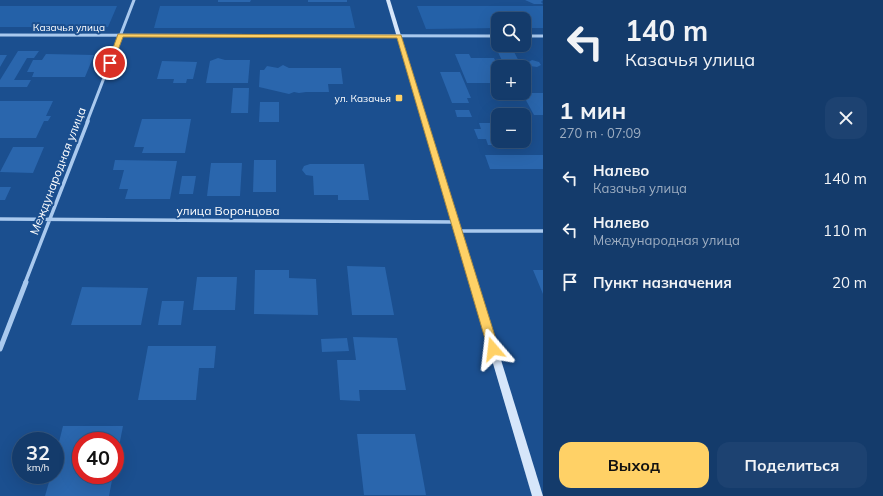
<!DOCTYPE html>
<html lang="ru">
<head>
<meta charset="utf-8">
<style>
	:root { --surface:#143b6b; --page:#1d4271; --text:#f1f3f6; --muted:#9dadc1; --line:#33557e; --accent:#ffd166 }
	body { margin:0; font-family:Mulish,sans-serif; background:var(--page); color:var(--text); height:100vh; display:flex; flex-direction:column; font-size:15px; white-space:nowrap }
	* { box-sizing:border-box; margin:0 }
	p { font-size:13px; color:var(--muted) }
	.icon { flex:none; width:22px; height:22px; fill:none; stroke:currentColor; stroke-width:2; stroke-linecap:round; stroke-linejoin:round }
	.map { position:relative; flex:1; overflow:hidden }
	.side { display:flex; flex-direction:column; background:var(--surface); width:340px }
	.side>* { flex:none }
	.top-card { background:#143b6b; color:var(--text); overflow:hidden }
	.buttons { position:absolute; left:491px; top:12px; display:grid; gap:8px }
	.buttons a { display:grid; place-items:center; width:40px; height:40px; border-radius:8px; background:var(--surface); box-shadow:0 4px 16px #0002,0 0 0 1px var(--line); font-size:20px }
	.speed { position:absolute; left:12px; top:432px; display:flex; gap:8px; font-size:20px; font-weight:700; text-align:center }
	.speed>* { display:grid; place-content:center; width:52px; height:52px; border-radius:50%; background:var(--surface); box-shadow:0 4px 16px #0002,0 0 0 1px var(--line); line-height:1 }
	.speed small { font-size:10px; font-weight:400 }
	.speed .limit { border:6px solid #d22; background:#fff; color:#111 }
	.pin { position:absolute; display:grid; place-items:center; width:34px; height:34px; color:#fff; margin:-17px; border:2px solid #fff; border-radius:50%; box-shadow:0 1px 4px #0007 }
	.me { position:absolute; width:44px; margin:-22px; rotate:343deg; stroke-linejoin:round; filter:drop-shadow(0 0 3px #0008) }
	.turn { display:flex; align-items:center; gap:14px; height:84px; padding:0 16px; font-size:18px }
	.turn .icon { width:52px; height:52px; stroke-width:2.5 }
	.turn b { display:block; font-size:28px; line-height:34px }
	.round { display:grid; place-items:center; flex:none; width:42px; height:42px; border-radius:12px; background:var(--page) }
	.overview { display:flex; align-items:center; justify-content:space-between; height:68px; padding:0 16px }
	h1 { font-size:24px; font-weight:700; line-height:30px }
	.action { display:flex; gap:8px; margin-top:auto; padding:8px 16px }
	.action a { flex:1; height:46px; border-radius:12px; background:var(--accent); color:#111; font-size:16px; font-weight:700; line-height:46px; text-align:center }
	.action a+a { background:var(--page); color:var(--text) }
	ul { padding:0; list-style:none }
	li { display:flex; align-items:center; gap:12px; height:52px; padding:0 16px }
	li div { flex:1 }
	li b { display:block; font-size:15px }
	li em { font-style:normal }
	main { display:flex; flex:1; min-height:0 }
	.map>svg:first-child { display:block }
</style>
</head>
<body>
<main>
<div class="map">
<svg width="543" height="496" viewBox="0 0 543 496">
	<rect width="100%" height="100%" fill="#1b4f8f"/>
	<!-- green -->
	<path fill="#2461a8" d="M0,6H117L108,27H0Z
		M160,6H350L355,28H154Z
		M417,6H543V28H524V19H498V28L426,29Z"/>
	<!-- building -->
	<path fill="#2a66ad" d="M218,0H251L250,2H218Z
		M308,0H347V2H308Z
		M525,0H543L541,2L543,4H534Z
		M497,50H513L522,67H505Z
		M18,51H39L34,58H27L14,80H31L27,87H0V80Z
		M46,54L94,55L85,77H32L34,72H27L33,60H42Z
		M455,54H469L471,58H494L498,67V83H467Z
		M0,55H7L0,67Z
		M218,58L225,60H250L248,83H206L210,61Z
		M532,60L539,62L541,65L537,67L530,66L527,63Z
		M162,61L197,62L193,79H187L186,83H173L174,79H157Z
		M283,65L289,68H341L343,84H328L329,92H306L299,93L294,92L289,94L259,87L260,70H264L267,66L278,68Z
		M440,72H460L471,98H467L469,103H452Z
		M233,88H249L248,113H231Z
		M522,93H543V115H534Z
		M0,101H53L46,116H51L48,121H44L36,138H0Z
		M260,102H279V122H259Z
		M455,110H469L472,117H457Z
		M142,119H191L185,153H142L144,147H134Z
		M479,123H498V141H524V133L530,145H488L486,139H478L474,129H481Z
		M13,147H44L33,173L0,172Z
		M485,155H543V169H490Z
		M115,160L177,161L170,199H125L128,189H119L124,170H113Z
		M254,160H276V192H253Z
		M211,163H242L240,196H207Z
		M310,164H364L369,200H338V195H314L313,176L306,175L302,170L304,166Z
		M182,176H196L193,194H179Z
		M0,187H11L5,200H0Z
		M347,266L385,267L394,315H352Z
		M255,270H289V278L316,279L318,315L254,314Z
		M533,270H543V294Z
		M197,277H237L235,310H193Z
		M82,287L148,288L141,325H71Z
		M162,301H184L181,325H158Z
		M353,337L397,338L406,390H359L360,401L340,400L337,360H356Z
		M347,338L349,351L322,352L321,339Z
		M148,346H216L214,368H199L196,400H138Z
		M63,426H123L116,462L115,441H81V475H113L109,496H45L51,475H55V458Z
		M357,434H415L426,495H364Z"/>
	<g fill="none" stroke-linecap="round" stroke-linejoin="round">
		<!-- street-far2 -->
		<path stroke="#a9c9ee" stroke-width="3" d="M0,35L498,36
			M524,36H543
			M87,122L134,0"/>
		<!-- street-far1 -->
		<path stroke="#a9c9ee" stroke-width="3.5" d="M0,219L455,222
			M458,231H543
			M25,283L88,121"/>
		<!-- street -->
		<path stroke="#a9c9ee" stroke-width="5" d="M0,349L26,282"/>
		<!-- secondary -->
		<path fill="#d6e6fa" fill-rule="evenodd" d="M386,0H390L543,496H532Z"/>
	</g>
	<!-- route -->
	<path fill="#ffd166" stroke="#a68842" d="M118,34L401,35L499,349L497,352L493,353L490,352L488,349L397,38L123,37L113,63L107,65Z"/>
	<!-- markers -->
	<rect fill="#ffd166" stroke="#1b4f8f" stroke-width="1.5" x="395" y="94" width="8" height="8" rx="2"/>
	<g text-anchor="middle" stroke-width="4" stroke-linejoin="round" paint-order="stroke">
		<!-- far-street labels -->
		<g font-size="10" fill="#fff" stroke="#1b4f8f">
			<text x="69" y="31">Казачья улица</text>
		</g>
		<!-- far-poi labels -->
		<g font-size="10" fill="#fff" stroke="#1b4f8f" text-anchor="end">
			<text x="391" y="102">ул. Казачья</text>
		</g>
		<!-- street labels -->
		<g font-size="12" fill="#fff" stroke="#1b4f8f">
			<text transform="translate(58 171) rotate(-69)" y="4">Международная улица</text>
			<text x="228" y="215">улица Воронцова</text>
		</g>
	</g>
</svg>
<div class="buttons">
<a><svg class="icon" aria-label="search" viewBox="0 0 24 24"><circle cx="10" cy="10" r="6"/><path d="M15 15l6 6"/></svg></a>
<a>+</a>
<a>−</a>
</div>
<div class="speed"><div>32<small>km/h</small></div><div class="limit">40</div></div>
<div class="pin" style="left:110px;top:63px;background:#d93025"><svg class="icon" aria-label="arrive" viewBox="0 0 24 24"><path d="M6 21V4h12l-3 4 3 4H6"/></svg></div>
<svg class="me" style="left:493px;top:349px" viewBox="-20 -20 40 40"><path d="M0-17L14 15 0 8-14 15z" fill="#ffd166" stroke="#fff" stroke-width="4"/></svg>
</div>
<section class="side">
<div class="top-card">
<div class="turn"><svg class="icon" aria-label="left" viewBox="0 0 24 24"><path d="M17 20v-9H6M10 6l-5 5 5 5"/></svg><div><b>140 m</b>Казачья улица</div></div>
</div>
<div class="overview"><div><h1>1 мин</h1><p>270 m · 07:09</p></div><a class="round"><svg class="icon" aria-label="close" viewBox="0 0 24 24"><path d="M6 6l12 12M18 6L6 18"/></svg></a></div>
<ul>
<li><svg class="icon" aria-label="left" viewBox="0 0 24 24"><path d="M17 20v-9H6M10 6l-5 5 5 5"/></svg><div><b>Налево</b><p>Казачья улица</p></div><em>140 m</em></li>
<li><svg class="icon" aria-label="left" viewBox="0 0 24 24"><path d="M17 20v-9H6M10 6l-5 5 5 5"/></svg><div><b>Налево</b><p>Международная улица</p></div><em>110 m</em></li>
<li><svg class="icon" aria-label="arrive" viewBox="0 0 24 24"><path d="M6 21V4h12l-3 4 3 4H6"/></svg><div><b>Пункт назначения</b></div><em>20 m</em></li>
</ul>
<div class="action"><a>Выход</a><a>Поделиться</a></div>
</section>
</main>
</body>
</html>
